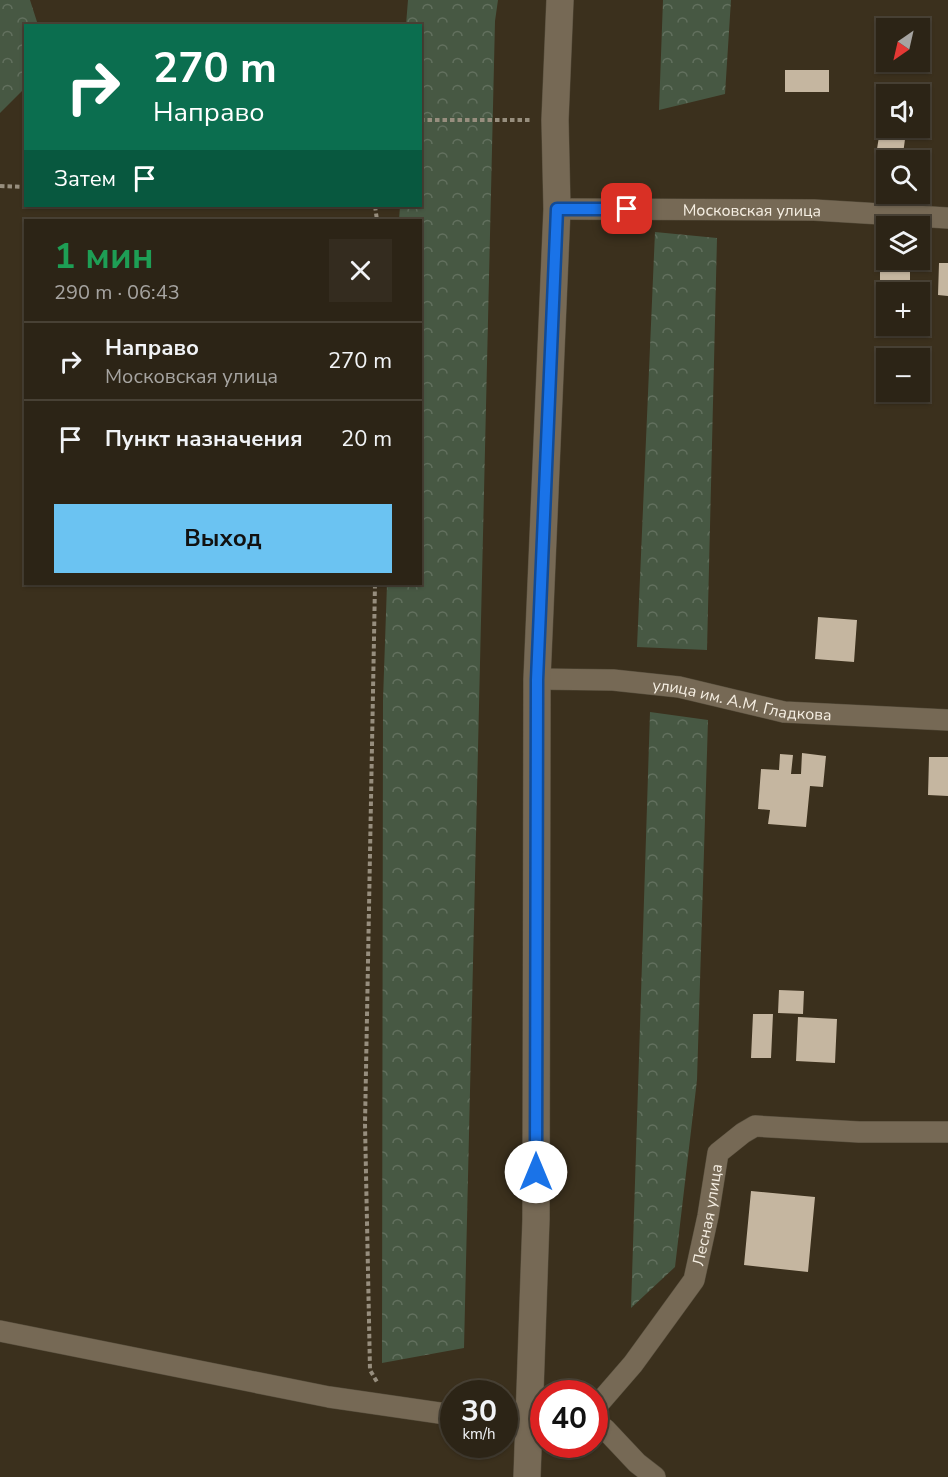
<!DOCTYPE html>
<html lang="ru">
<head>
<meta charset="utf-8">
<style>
	:root { --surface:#2c2416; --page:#342c1f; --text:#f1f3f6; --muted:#a6a4a1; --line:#484135; --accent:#6bc3f2 }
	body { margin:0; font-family:"Nunito Sans",sans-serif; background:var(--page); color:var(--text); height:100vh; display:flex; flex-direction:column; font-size:22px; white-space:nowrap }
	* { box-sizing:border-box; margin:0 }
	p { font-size:20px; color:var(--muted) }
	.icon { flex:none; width:33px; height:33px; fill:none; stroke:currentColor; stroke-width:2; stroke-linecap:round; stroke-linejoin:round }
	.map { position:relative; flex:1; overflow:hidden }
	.sheet { position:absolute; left:24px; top:219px; width:398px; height:366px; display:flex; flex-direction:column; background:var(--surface); border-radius:0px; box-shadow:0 2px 4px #0004,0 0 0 2px var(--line) }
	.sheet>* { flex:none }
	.hud { position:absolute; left:24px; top:24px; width:398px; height:183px; border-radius:0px; box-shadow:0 2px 4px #0004,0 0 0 2px var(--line); background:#0b6e4f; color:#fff; overflow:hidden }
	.needle { width:39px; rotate:214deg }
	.buttons { position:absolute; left:876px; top:18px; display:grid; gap:12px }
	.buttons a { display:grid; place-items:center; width:54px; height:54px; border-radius:0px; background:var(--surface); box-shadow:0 2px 4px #0004,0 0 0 2px var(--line); font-size:30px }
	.speed { position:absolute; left:440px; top:1380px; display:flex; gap:12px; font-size:30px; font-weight:700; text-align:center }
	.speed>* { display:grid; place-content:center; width:78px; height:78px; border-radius:50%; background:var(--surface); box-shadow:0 2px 4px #0004,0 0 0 2px var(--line); line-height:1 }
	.speed small { font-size:15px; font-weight:400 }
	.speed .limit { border:9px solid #d22; background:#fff; color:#111 }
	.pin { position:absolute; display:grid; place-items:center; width:51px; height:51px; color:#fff; margin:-26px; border-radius:12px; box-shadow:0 3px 9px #0006 }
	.me { position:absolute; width:66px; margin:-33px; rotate:0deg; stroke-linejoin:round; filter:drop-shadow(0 0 4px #0008) }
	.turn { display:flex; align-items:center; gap:21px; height:126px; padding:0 30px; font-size:27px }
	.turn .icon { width:78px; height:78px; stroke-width:2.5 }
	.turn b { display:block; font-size:42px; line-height:51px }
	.then { display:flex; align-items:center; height:57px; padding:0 30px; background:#0003; gap:12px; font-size:22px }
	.round { display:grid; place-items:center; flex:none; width:63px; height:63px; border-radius:0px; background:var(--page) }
	.summary { display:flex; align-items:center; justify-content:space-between; height:102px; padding:0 30px }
	h1 { font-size:36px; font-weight:700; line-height:45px; color:#1e9e55 }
	.cta { display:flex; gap:12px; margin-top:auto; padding:12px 30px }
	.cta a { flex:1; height:69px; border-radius:0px; background:var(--accent); color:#111; font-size:24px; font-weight:700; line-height:69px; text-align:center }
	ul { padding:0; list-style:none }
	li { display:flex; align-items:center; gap:18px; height:78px; padding:0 30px; border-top:2px solid var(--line) }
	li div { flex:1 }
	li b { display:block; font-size:22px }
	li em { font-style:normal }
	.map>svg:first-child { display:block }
</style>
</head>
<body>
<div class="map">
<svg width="948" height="1477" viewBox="0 0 948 1477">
	<defs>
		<pattern id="forest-crowns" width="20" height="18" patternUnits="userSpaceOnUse" patternTransform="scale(1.5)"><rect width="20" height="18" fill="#475843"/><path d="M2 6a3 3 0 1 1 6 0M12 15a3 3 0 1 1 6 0" fill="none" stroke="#62705e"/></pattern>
	</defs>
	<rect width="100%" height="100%" fill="#3b301d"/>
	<!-- forest -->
	<path fill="url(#forest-crowns)" d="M0,0H30L38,25L26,26L25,88L0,113Z
		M408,0H498L495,21L464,1348L382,1363L383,700L387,584H420V220H399L400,206H420V26L406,25Z
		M663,0H731L725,94L659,110Z
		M655,232L717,238L707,650L637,647Z
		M650,712L708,720L697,1080L675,1267L631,1308Z"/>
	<!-- building -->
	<path fill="#c5b6a0" d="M785,70H829V92H785Z
		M884,105L886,106V128H915L914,133L906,132L903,154L877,149Z
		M880,260H910V292H886V300H880Z
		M939,263H948V296L938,295Z
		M818,617L857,620L854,662L815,659Z
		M802,753L826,756L823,787L810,786L806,827L768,824L770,810L758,809L761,769L779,770L780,754L793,755L791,774H801Z
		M929,757H948V796L928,795Z
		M779,990L804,991L803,1014L778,1013Z
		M753,1014H773L771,1058H751Z
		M798,1017L837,1019L835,1063L796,1061Z
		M751,1191L815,1197L808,1272L744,1265Z"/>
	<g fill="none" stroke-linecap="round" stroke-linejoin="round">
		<defs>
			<g id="minor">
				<path id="s1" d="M557,209L814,210L948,218"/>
				<path id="s2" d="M537,679L613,680L679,687L784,712L948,720"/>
				<path d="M0,1331L329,1397L453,1415"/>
				<path id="s3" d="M594,1409L633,1364L694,1280L708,1216L718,1153L743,1133L755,1126L859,1132H948"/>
				<path d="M504,1416L543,1414"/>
				<path d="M594,1426L605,1429L637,1463L655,1477"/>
			</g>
			<path id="tertiary" d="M527,1477L536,1219L537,679L557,209L555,120L560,0"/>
		</defs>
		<!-- minor casing -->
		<use href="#minor" stroke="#554c3b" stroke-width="22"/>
		<!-- tertiary casing -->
		<use href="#tertiary" stroke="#554c3b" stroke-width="28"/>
		<!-- path -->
		<path stroke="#978e7e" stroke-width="4" stroke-dasharray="4.5 3" stroke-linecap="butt" d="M420,120H530
			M0,186L26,187
			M375,206L377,220
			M375,584L365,1124L370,1370L377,1382"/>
		<!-- minor -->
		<use href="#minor" stroke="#766955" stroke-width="21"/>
		<!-- tertiary -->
		<use href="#tertiary" stroke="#766955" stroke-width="27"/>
	</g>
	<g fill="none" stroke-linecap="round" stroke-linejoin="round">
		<defs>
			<path id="route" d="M536,1172L537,680L557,209H627"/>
		</defs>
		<!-- route casing -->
		<use href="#route" stroke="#114b97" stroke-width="15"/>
		<!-- route -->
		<use href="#route" stroke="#1a73e8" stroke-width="10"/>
	</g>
	<g text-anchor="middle" stroke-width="6" stroke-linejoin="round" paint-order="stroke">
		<!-- street labels -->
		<g font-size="16" fill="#f6efe3" stroke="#1e1910">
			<text dy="6" stroke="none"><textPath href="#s1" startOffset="195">Московская улица</textPath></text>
			<text dy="6" stroke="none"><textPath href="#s2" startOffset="207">улица им. А.М. Гладкова</textPath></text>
			<text dy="6" stroke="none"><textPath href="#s3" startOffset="230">Лесная улица</textPath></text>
		</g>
	</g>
</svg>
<div class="buttons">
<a><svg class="needle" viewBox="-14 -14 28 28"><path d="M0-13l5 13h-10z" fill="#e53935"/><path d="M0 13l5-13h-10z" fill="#a6a4a1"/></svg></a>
<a><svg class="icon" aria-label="sound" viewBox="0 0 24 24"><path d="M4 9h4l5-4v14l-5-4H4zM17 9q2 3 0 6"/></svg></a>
<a><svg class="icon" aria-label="search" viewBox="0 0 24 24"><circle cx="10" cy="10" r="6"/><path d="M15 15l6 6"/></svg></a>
<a><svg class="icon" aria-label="layers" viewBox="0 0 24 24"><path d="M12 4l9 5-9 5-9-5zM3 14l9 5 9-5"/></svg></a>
<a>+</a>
<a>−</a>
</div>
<div class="speed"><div>30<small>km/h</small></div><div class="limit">40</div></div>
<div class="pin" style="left:627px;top:209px;background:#d93025"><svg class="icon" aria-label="arrive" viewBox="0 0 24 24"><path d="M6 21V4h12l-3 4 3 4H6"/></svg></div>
<svg class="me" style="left:536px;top:1172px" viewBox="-20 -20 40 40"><circle r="19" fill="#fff"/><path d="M0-13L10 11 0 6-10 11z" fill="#1a73e8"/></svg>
<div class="hud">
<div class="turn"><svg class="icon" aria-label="right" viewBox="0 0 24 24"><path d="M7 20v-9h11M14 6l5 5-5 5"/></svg><div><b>270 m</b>Направо</div></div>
<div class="then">Затем<svg class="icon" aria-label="arrive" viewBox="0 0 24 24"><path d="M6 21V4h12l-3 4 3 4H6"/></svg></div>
</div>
<section class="sheet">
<div class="summary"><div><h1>1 мин</h1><p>290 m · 06:43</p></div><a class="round"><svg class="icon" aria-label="close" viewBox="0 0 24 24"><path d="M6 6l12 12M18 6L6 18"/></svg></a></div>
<ul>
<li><svg class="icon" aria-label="right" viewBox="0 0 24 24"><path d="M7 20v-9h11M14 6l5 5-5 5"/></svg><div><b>Направо</b><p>Московская улица</p></div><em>270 m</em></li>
<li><svg class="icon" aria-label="arrive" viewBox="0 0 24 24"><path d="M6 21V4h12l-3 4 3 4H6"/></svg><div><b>Пункт назначения</b></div><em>20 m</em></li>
</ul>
<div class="cta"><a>Выход</a></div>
</section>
</div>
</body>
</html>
